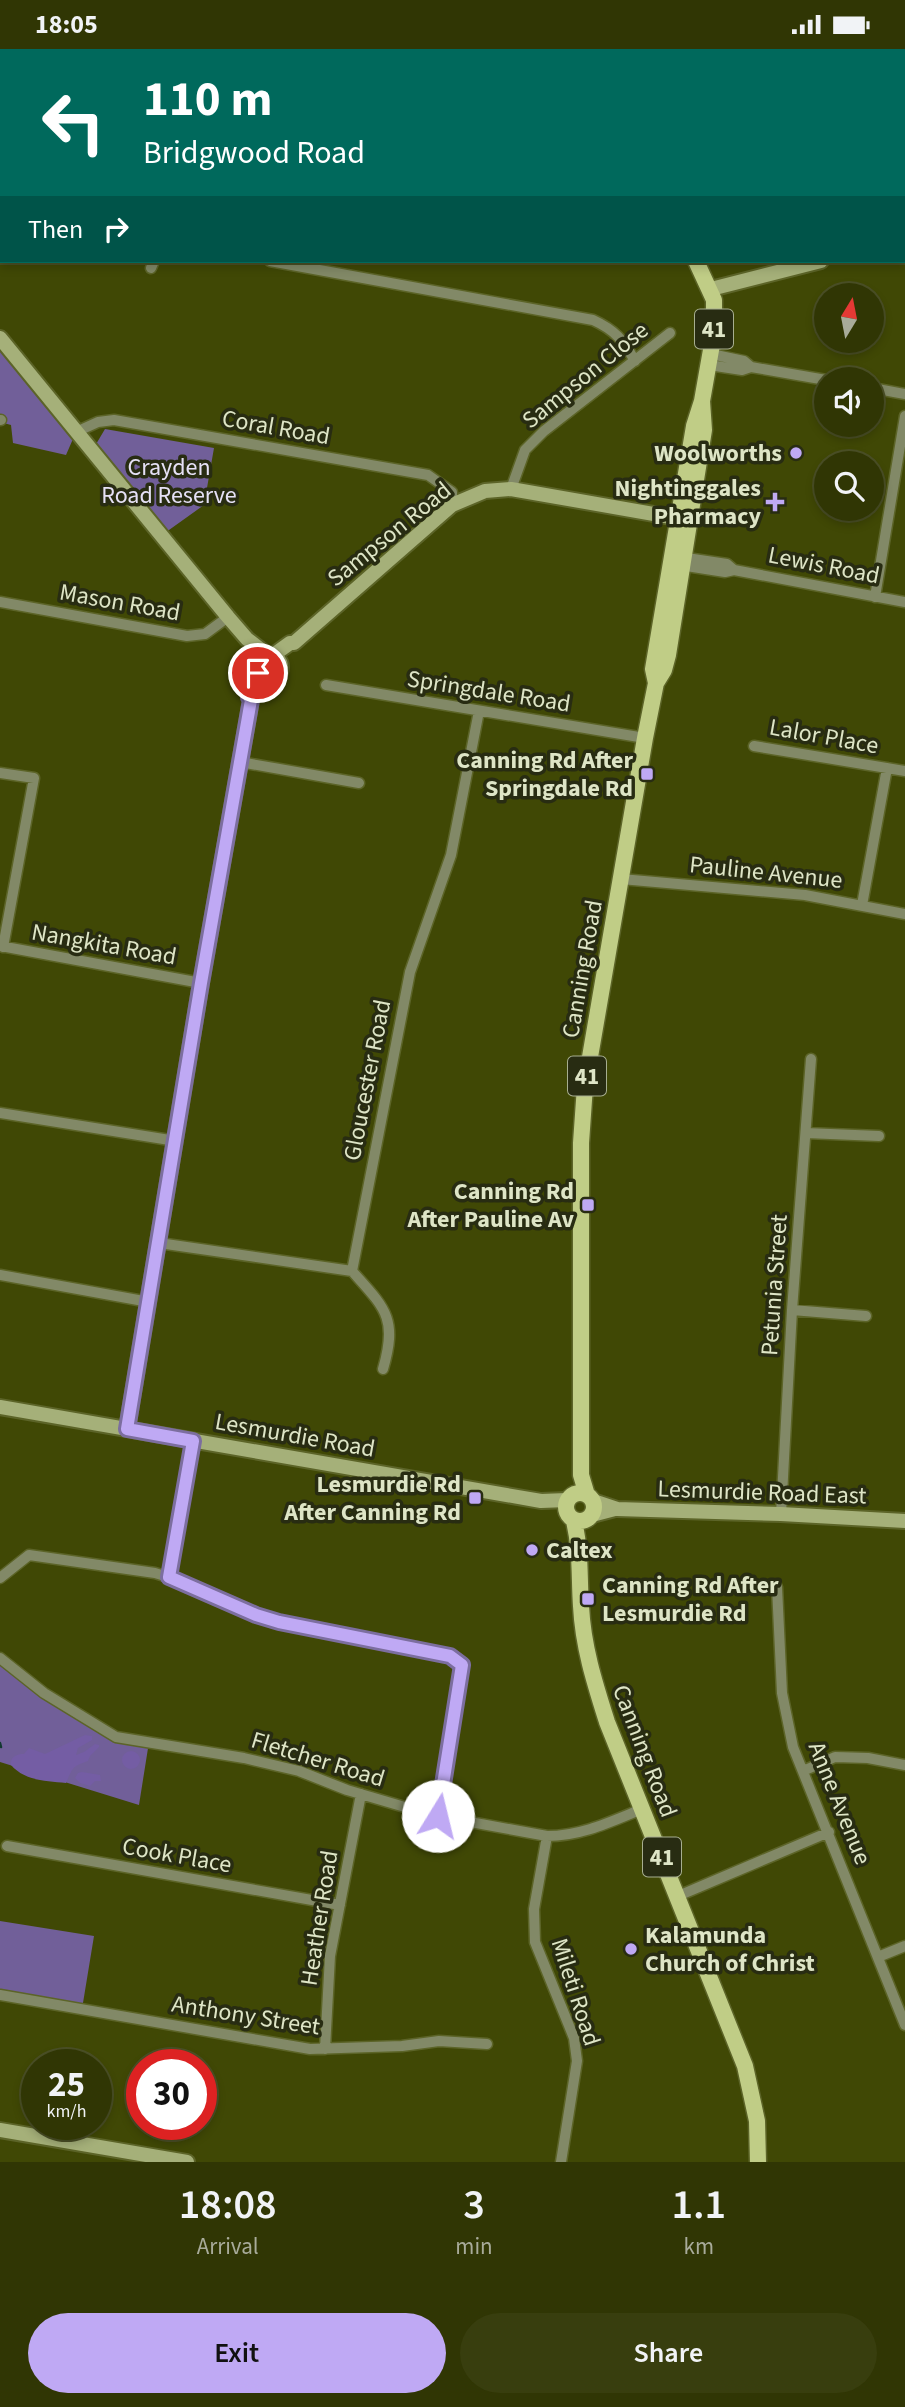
<!DOCTYPE html>
<html lang="en">
<head>
<meta charset="utf-8">
<style>
	:root { --surface:#303604; --page:#383e0e; --text:#f1f3f6; --muted:#a8ab9a; --line:#4b5026; --accent:#bfa9f4 }
	body { margin:0; font-family:"Source Sans 3",sans-serif; background:var(--page); color:var(--text); height:100vh; display:flex; flex-direction:column; font-size:26px; white-space:nowrap }
	* { box-sizing:border-box; margin:0 }
	p { font-size:23px; color:var(--muted) }
	.icon { flex:none; width:38px; height:38px; fill:none; stroke:currentColor; stroke-width:2; stroke-linecap:round; stroke-linejoin:round }
	.map { position:relative; height:2113px; overflow:hidden }
	.drawer { display:flex; flex-direction:column; background:var(--surface); flex:1 }
	.drawer>* { flex:none }
	.guide { position:absolute; left:0px; top:0px; width:906px; height:214px; box-shadow:0 4px 10px #0003,0 0 0 2px var(--line); background:#00695c; color:#fff; overflow:hidden }
	.needle { width:46px; rotate:10deg }
	.controls { position:absolute; left:814px; top:234px; display:grid; gap:14px }
	.controls a { display:grid; place-items:center; width:70px; height:70px; border-radius:50%; background:var(--surface); box-shadow:0 4px 10px #0003,0 0 0 2px var(--line); font-size:35px }
	.speed { position:absolute; left:21px; top:2000px; display:flex; gap:14px; font-size:35px; font-weight:700; text-align:center }
	.speed>* { display:grid; place-content:center; width:91px; height:91px; border-radius:50%; background:var(--surface); box-shadow:0 4px 10px #0003,0 0 0 2px var(--line); line-height:1 }
	.speed small { font-size:18px; font-weight:400 }
	.speed .limit { border:10px solid #d22; background:#fff; color:#111 }
	.pin { position:absolute; display:grid; place-items:center; width:60px; height:60px; color:#fff; margin:-30px; border:4px solid #fff; border-radius:50%; box-shadow:0 2px 7px #0007 }
	.me { position:absolute; width:77px; margin:-38px; rotate:9deg; stroke-linejoin:round; filter:drop-shadow(0 0 5px #0008) }
	.turn { display:flex; align-items:center; gap:24px; height:147px; padding:0 28px; font-size:32px }
	.turn .icon { width:91px; height:91px; stroke-width:2.5 }
	.turn b { display:block; font-size:49px; line-height:60px }
	.then { display:flex; align-items:center; height:66px; padding:0 28px; background:#0003; gap:14px; font-size:26px }
	.eta { display:flex; justify-content:space-evenly; align-items:center; height:119px; text-align:center }
	.eta b { font-size:42px; font-weight:600; line-height:49px }
	.primary-button { display:flex; gap:14px; margin-top:auto; padding:14px 28px }
	.primary-button a { flex:1; height:80px; border-radius:42px; background:var(--accent); color:#111; font-size:28px; font-weight:600; line-height:80px; text-align:center }
	.primary-button a+a { background:var(--page); color:var(--text) }
	.status { display:flex; justify-content:space-between; align-items:center; height:49px; padding:0 35px; background:var(--surface); direction:ltr }
	.status svg { height:19px; fill:currentColor }
	.map>svg:first-child { display:block }
</style>
</head>
<body>
<div class="status"><b>18:05</b><svg viewBox="0 0 49 12"><path d="M0 12V9h3v3zM5 12V6h3v6zM10 12V3h3v9zM15 12V0h3v12zM26 1h20v11H26zM47 4h2v5h-2z"/></svg></div>
<div class="map">
<svg width="905" height="2113" viewBox="0 0 905 2113">
	<rect width="100%" height="100%" fill="#404805"/>
	<!-- green -->
	<path fill="#715f99" d="M0,289L76,383L66,406L13,394L11,376L0,373Z
		M105,380L214,399L204,456L162,486L92,402Z
		M0,1609L116,1688L149,1693L139,1756L0,1713Z
		M0,1872L94,1887L82,1960L0,1946Z"/>
	<!-- forest -->
	<path fill="#745da4" d="M85,1686L92,1687V1691L78,1699L76,1706L84,1703L95,1695L99,1696V1698L90,1707L88,1712C71,1718 73,1719 66,1734C46,1732 25,1732 11,1716C10,1708 16,1705 24,1705L29,1699L45,1705Z
		M122 1711a9 9 0 1 1 18 0a9 9 0 1 1-18 0Z
		M82,1723L100,1726L101,1732H95L90,1737L80,1734L75,1729L78,1724Z"/>
	<g fill="none" stroke-linecap="round" stroke-linejoin="round">
		<!-- stream -->
		<path stroke="#133830" stroke-width="2.5" d="M0,1694L1,1698"/>
		<defs>
			<path id="street" d="M357,0L367,2
				M876,0L879,2
				M156,2L157,0
				M905,24V25
				M0,53H2
				M905,95V94
				M270,212L593,271C615,281 623,291 635,312
				M151,219L154,212
				M711,305L744,312L751,318
				M709,316L742,321L751,318L826,331
				M872,339L905,345
				M0,371H1
				M76,383L98,373L114,371L428,426L452,443V456
				M511,440L525,401L544,382L670,284
				M680,508L727,515L734,521L905,553
				M680,516L725,523L734,521
				M875,548L905,367
				M0,553L187,587L205,585L228,568
				M326,636L645,689
				M754,697L905,722
				M240,713L359,734
				M0,724L34,729L3,898
				M621,830L805,846L905,865
				M862,856L887,719
				M0,897L201,934
				M0,1064L176,1092
				M806,1084L879,1087
				M159,1194L352,1222L410,923L451,806L479,662
				M352,1222C385,1259 398,1269 383,1320
				M0,1226L149,1253
				M792,1261L866,1267
				M781,1465L792,1261L811,1010
				M168,1528L193,1392
				M0,1529L29,1506L155,1524L168,1528L256,1566L279,1573L450,1607L462,1616L438,1767
				M777,1538L782,1644L793,1698L905,1976
				M0,1609L44,1644L116,1688L244,1709L299,1722L347,1741L432,1766L547,1787C581,1787 610,1773 642,1760
				M803,1722L835,1708L868,1709L905,1716
				M547,1787L534,1860L535,1893L574,1989L577,2012L561,2113
				M7,1797L340,1856
				M678,1847L829,1783
				M878,1908L905,1897
				M0,1946L310,2000L402,1997L439,1992L487,1995
				M325,2000L330,1907L361,1745"/>
			<path id="secondary" d="M711,240L821,212
				M0,289L228,568L247,590L269,607
				M257 618a12 12 0 1 1 24 0a12 12 0 1 1-24 0Z
				M272,607L290,594H294L452,456L485,442L511,440L688,471
				M0,1358L541,1452L567,1451
				M127,1380L201,934L251,651L249,647L254,628L258,624
				M593,1452L617,1460L781,1465L905,1472
				M592,1466L615,1460
				M0,2081L187,2113"/>
			<path id="primary" d="M570,0L571,2
				M656,634L653,620L694,377L702,352L714,284V251L696,212
				M566 1458a14 14 0 1 1 28 0a14 14 0 1 1-28 0Z
				M587,1446L581,1426V1094L585,1037L645,689L656,634L664,621L668,606L704,381L702,352
				M574,1472C581,1502 579,1527 581,1557C583,1598 595,1635 607,1673L745,2017L757,2072L758,2113"/>
		</defs>
		<!-- street casing -->
		<use href="#street" stroke="#5c6428" stroke-width="13"/>
		<!-- secondary casing -->
		<use href="#secondary" stroke="#5c6428" stroke-width="18"/>
		<!-- primary casing -->
		<use href="#primary" stroke="#5c6428" stroke-width="19"/>
		<!-- street -->
		<use href="#street" stroke="#828967" stroke-width="10"/>
		<!-- secondary -->
		<use href="#secondary" stroke="#a5b079" stroke-width="14"/>
		<!-- primary -->
		<use href="#primary" stroke="#c0cd86" stroke-width="16"/>
	</g>
	<g fill="none" stroke-linecap="round" stroke-linejoin="round">
		<defs>
			<path id="route" d="M258,624L254,628L249,648L251,651L201,934L127,1380L193,1392L169,1528L256,1566L279,1573L450,1607L462,1616L438,1767"/>
		</defs>
		<!-- route casing -->
		<use href="#route" stroke="#7c6e9f" stroke-width="18"/>
		<!-- route -->
		<use href="#route" stroke="#bfa9f4" stroke-width="12"/>
	</g>
	<!-- markers -->
	<g fill="#bfa9f4" stroke="#282c12" stroke-width="2.5">
		<circle cx="796" cy="404" r="7"/>
		<path d="M771.5 442.5h7v7h7v7h-7v7h-7v-7h-7v-7h7z"/>
		<rect x="640" y="718" width="14" height="14" rx="3.5"/>
		<rect x="581" y="1149" width="14" height="14" rx="3.5"/>
		<rect x="468" y="1442" width="14" height="14" rx="3.5"/>
		<circle cx="532" cy="1501" r="7"/>
		<rect x="581" y="1543" width="14" height="14" rx="3.5"/>
		<circle cx="631" cy="1900" r="7"/>
	</g>
	<g text-anchor="middle" stroke-width="7" stroke-linejoin="round" paint-order="stroke">
		<!-- shield labels -->
		<g fill="#282c12" stroke="#a7ae90" stroke-width="2">
			<rect x="695" y="260.5" width="38" height="39" rx="5"/>
			<rect x="568" y="1007.5" width="38" height="39" rx="5"/>
			<rect x="643" y="1788.5" width="38" height="39" rx="5"/>
		</g>
		<g font-size="23" font-weight="bold" fill="#dee5c6">
			<text x="714" y="288">41</text>
			<text x="587" y="1035">41</text>
			<text x="662" y="1816">41</text>
		</g>
		<!-- street labels -->
		<g font-size="24" fill="#dee5c6" stroke="#282c12">
			<text transform="translate(585 326) rotate(-39)" y="8">Sampson Close</text>
			<text transform="translate(276 378) rotate(10)" y="8">Coral Road</text>
			<text transform="translate(389 485) rotate(-39)" y="8">Sampson Road</text>
			<text transform="translate(824 516) rotate(11)" y="8">Lewis Road</text>
			<text transform="translate(120 553) rotate(10)" y="8">Mason Road</text>
			<text transform="translate(489 642) rotate(9)" y="8">Springdale Road</text>
			<text transform="translate(824 687) rotate(10)" y="8">Lalor Place</text>
			<text transform="translate(766 823) rotate(6)" y="8">Pauline Avenue</text>
			<text transform="translate(104 895) rotate(10)" y="8">Nangkita Road</text>
			<text transform="translate(582 920) rotate(-80)" y="8">Canning Road</text>
			<text transform="translate(367 1031) rotate(-79)" y="8">Gloucester Road</text>
			<text transform="translate(774 1236) rotate(-86)" y="8">Petunia Street</text>
			<text transform="translate(295 1386) rotate(10)" y="8">Lesmurdie Road</text>
			<text transform="translate(762 1443) rotate(2)" y="8">Lesmurdie Road East</text>
			<text transform="translate(645 1702) rotate(69)" y="8">Canning Road</text>
			<text transform="translate(318 1710) rotate(17)" y="8">Fletcher Road</text>
			<text transform="translate(840 1754) rotate(68)" y="8">Anne Avenue</text>
			<text transform="translate(177 1806) rotate(10)" y="8">Cook Place</text>
			<text transform="translate(319 1869) rotate(-81)" y="8">Heather Road</text>
			<text transform="translate(576 1943) rotate(72)" y="8">Mileti Road</text>
			<text transform="translate(246 1966) rotate(9)" y="8">Anthony Street</text>
		</g>
		<!-- poi labels -->
		<g font-size="24" font-weight="bold" fill="#dee5c6" stroke="#282c12" text-anchor="end">
			<text x="782" y="412">Woolworths</text>
			<text x="761" y="447">Nightinggales<tspan x="761" dy="28">Pharmacy</tspan></text>
			<text x="633" y="719">Canning Rd After<tspan x="633" dy="28">Springdale Rd</tspan></text>
			<text x="574" y="1150">Canning Rd<tspan x="574" dy="28">After Pauline Av</tspan></text>
			<text x="461" y="1443">Lesmurdie Rd<tspan x="461" dy="28">After Canning Rd</tspan></text>
			<text x="546" y="1509" text-anchor="start">Caltex</text>
			<text x="602" y="1544" text-anchor="start">Canning Rd After<tspan x="602" dy="28">Lesmurdie Rd</tspan></text>
			<text x="645" y="1894" text-anchor="start">Kalamunda<tspan x="645" dy="28">Church of Christ</tspan></text>
		</g>
		<!-- park labels -->
		<g font-size="24" fill="#e6e1f6" stroke="#282c12">
			<text x="169" y="426">Crayden<tspan x="169" dy="28">Road Reserve</tspan></text>
		</g>
	</g>
</svg>
<div class="controls">
<a><svg class="needle" viewBox="-14 -14 28 28"><path d="M0-13l5 13h-10z" fill="#e53935"/><path d="M0 13l5-13h-10z" fill="#a8ab9a"/></svg></a>
<a><svg class="icon" aria-label="sound" viewBox="0 0 24 24"><path d="M4 9h4l5-4v14l-5-4H4zM17 9q2 3 0 6"/></svg></a>
<a><svg class="icon" aria-label="search" viewBox="0 0 24 24"><circle cx="10" cy="10" r="6"/><path d="M15 15l6 6"/></svg></a>
</div>
<div class="speed"><div>25<small>km/h</small></div><div class="limit">30</div></div>
<div class="pin" style="left:258px;top:624px;background:#d93025"><svg class="icon" aria-label="arrive" viewBox="0 0 24 24"><path d="M6 21V4h12l-3 4 3 4H6"/></svg></div>
<svg class="me" style="left:438px;top:1767px" viewBox="-20 -20 40 40"><circle r="19" fill="#fff"/><path d="M0-13L10 11 0 6-10 11z" fill="#bfa9f4"/></svg>
<div class="guide">
<div class="turn"><svg class="icon" aria-label="left" viewBox="0 0 24 24"><path d="M17 20v-9H6M10 6l-5 5 5 5"/></svg><div><b>110 m</b>Bridgwood Road</div></div>
<div class="then">Then<svg class="icon" aria-label="right" viewBox="0 0 24 24"><path d="M7 20v-9h11M14 6l5 5-5 5"/></svg></div>
</div>
</div>
<section class="drawer">
<div class="eta">
<div><b>18:08</b><p>Arrival</p></div>
<div><b>3</b><p>min</p></div>
<div><b>1.1</b><p>km</p></div>
</div>
<div class="primary-button"><a>Exit</a><a>Share</a></div>
</section>
</body>
</html>
